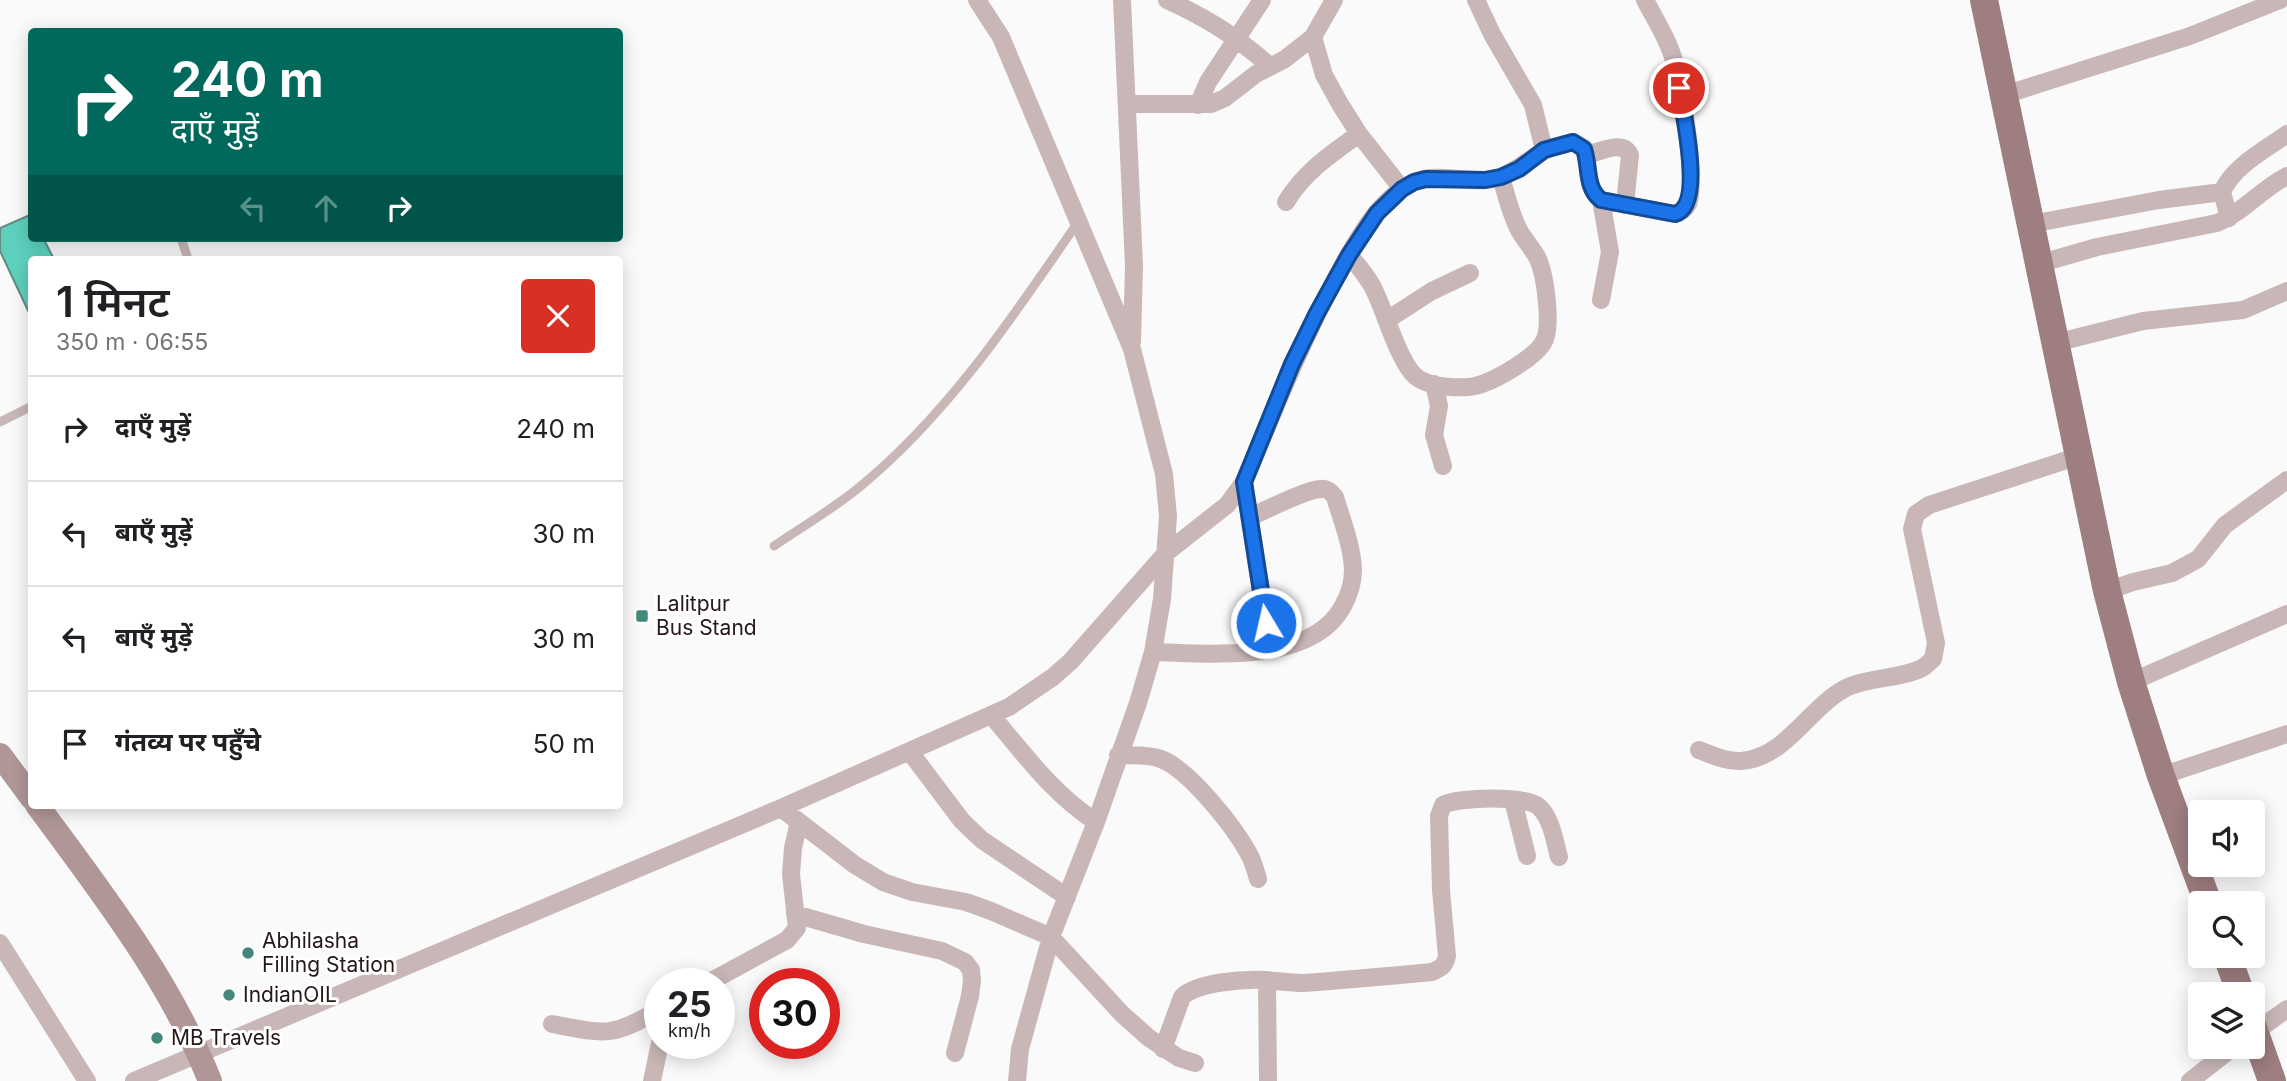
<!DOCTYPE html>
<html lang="hi">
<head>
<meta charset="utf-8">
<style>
	:root { --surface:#fff; --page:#f2f2f2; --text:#202124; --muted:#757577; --line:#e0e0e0 }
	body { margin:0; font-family:Inter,"Noto Sans Devanagari",sans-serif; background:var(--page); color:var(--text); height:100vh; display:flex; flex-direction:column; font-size:26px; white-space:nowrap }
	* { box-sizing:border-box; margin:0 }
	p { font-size:23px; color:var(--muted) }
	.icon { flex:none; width:38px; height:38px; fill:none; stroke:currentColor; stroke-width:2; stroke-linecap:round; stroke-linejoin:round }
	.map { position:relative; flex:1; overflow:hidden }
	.details { position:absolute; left:28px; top:256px; width:595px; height:553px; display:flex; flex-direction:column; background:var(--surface); border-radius:7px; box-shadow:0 4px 18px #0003 }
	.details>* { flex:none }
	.banner { position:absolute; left:28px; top:28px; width:595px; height:214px; border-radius:7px; box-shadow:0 4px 18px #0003; background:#00695c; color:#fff; overflow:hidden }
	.buttons { position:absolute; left:2188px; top:800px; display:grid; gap:14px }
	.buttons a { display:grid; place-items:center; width:77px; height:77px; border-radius:7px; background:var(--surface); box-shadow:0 4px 18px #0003; font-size:35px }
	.speed { position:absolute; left:644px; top:968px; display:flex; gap:14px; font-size:35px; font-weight:700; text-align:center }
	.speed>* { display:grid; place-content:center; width:91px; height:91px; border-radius:50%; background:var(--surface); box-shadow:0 4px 18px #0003; line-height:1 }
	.speed small { font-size:18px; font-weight:400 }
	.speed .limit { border:10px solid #d22; background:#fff; color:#111 }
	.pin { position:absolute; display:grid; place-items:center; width:60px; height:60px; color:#fff; margin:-30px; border:4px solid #fff; border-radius:50%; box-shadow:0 2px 7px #0007 }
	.me { position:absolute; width:77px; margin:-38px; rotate:351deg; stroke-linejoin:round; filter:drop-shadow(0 0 5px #0008) }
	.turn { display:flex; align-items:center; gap:24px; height:147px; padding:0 28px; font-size:32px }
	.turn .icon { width:91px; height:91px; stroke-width:2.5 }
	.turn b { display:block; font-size:49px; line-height:60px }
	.lanes { display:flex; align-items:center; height:66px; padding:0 28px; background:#0003; justify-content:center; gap:35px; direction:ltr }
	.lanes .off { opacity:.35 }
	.round { display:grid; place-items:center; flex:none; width:74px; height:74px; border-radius:7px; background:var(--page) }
	.head { display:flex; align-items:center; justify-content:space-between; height:119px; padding:0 28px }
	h1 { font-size:42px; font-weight:600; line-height:52px }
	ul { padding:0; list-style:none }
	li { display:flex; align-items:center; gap:21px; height:105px; padding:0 28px; border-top:2px solid var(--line) }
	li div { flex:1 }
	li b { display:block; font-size:26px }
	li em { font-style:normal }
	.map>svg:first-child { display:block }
</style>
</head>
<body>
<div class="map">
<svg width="2287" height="1081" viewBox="0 0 2287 1081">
	<rect width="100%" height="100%" fill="#fafafa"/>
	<!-- building -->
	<path fill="#5ed1be" stroke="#628a82" stroke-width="2" d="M32,214V238H43L54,259H32V319L0,251V228Z"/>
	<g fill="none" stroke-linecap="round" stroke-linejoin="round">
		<!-- lane -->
		<path stroke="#c9b7b7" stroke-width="9" d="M181,238L188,259
			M0,422L32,406
			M774,546C803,526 835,508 862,485C950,412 1014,315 1078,222"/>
		<!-- street -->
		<path stroke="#c9b7b7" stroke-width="18" d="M977,0L1001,37L1132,349L1164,474L1168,516L1162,599L1153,652L1138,703L1096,822L1051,937L1020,1049L1017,1081
			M1122,0L1134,266L1132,342
			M1167,0C1209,19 1235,36 1270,66
			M1334,0L1313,37L1324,75L1340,104L1359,134L1402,189
			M1476,0L1492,34L1533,105L1544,150
			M2004,95L2190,36L2280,0
			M1127,104H1211L1225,98L1256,74L1285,59L1313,37
			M1198,105L1208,82L1262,0
			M1586,155C1600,152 1623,139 1630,155L1625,205
			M1601,200L1610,252L1601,300
			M1286,202C1304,172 1331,154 1359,134
			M2229,218L2222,192C2233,166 2265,150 2287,134
			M2031,224L2159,200L2222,192
			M1349,255C1359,267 1370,279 1376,294C1386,315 1399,361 1415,376C1429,388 1465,390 1482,384C1499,378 1534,358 1543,343C1553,328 1545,275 1538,259C1532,247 1523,239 1518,228C1510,212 1506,194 1501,177
			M2038,264L2097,247L2217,223C2244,212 2261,189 2287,176
			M1387,320L1432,291L1470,273
			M2055,343L2143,321L2243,310L2287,291
			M1434,384L1439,406L1434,435L1443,466
			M1244,482L1270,649
			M2107,591L2133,582L2172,573L2198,559L2225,525L2287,480
			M1153,652C1208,653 1312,665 1343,606C1349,595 1353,583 1353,570C1352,545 1342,521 1335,497C1331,492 1327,488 1321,489C1307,489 1264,511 1250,517
			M2131,682L2287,614
			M992,716C1024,754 1054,795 1096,822
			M1699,750C1712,755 1727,762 1741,761C1786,758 1809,707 1846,688C1869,677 1899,679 1920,669C1925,667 1929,662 1933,659L1936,643L1912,529L1916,514L1929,505L2079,456
			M910,752L962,821L982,840L1067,897
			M1118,755C1132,756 1148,754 1161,759C1190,770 1237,830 1251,858C1254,865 1256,872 1258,879
			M2161,776L2287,734
			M1513,800L1527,856
			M781,808L855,865L883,882L912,892L966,902L991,911L1051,937L1122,1014L1149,1038L1179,1058L1195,1063
			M795,914L864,934L942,951L965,962L971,970L972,981L970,996L955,1053
			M0,943L87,1081
			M1267,980L1268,1081
			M706,984L787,940L797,928L791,874L793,848L799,822
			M552,1024C605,1034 612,1038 660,1009
			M2252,1034L2287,1009
			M1163,1049L1182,997C1197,982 1244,979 1265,980C1278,981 1290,983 1303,983C1346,980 1389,976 1432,972C1441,968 1445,966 1447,956L1441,890L1439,816L1443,805C1458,797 1526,795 1539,807C1551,817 1555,842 1559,857
			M134,1081L781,808L1009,707L1053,677L1071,661L1166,553L1227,505L1244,482C1273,413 1300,344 1336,278C1355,244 1376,201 1412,183C1434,172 1463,182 1486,180C1509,178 1523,163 1542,152C1551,146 1563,145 1572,142L1584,148C1590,166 1585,188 1601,200L1675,214C1681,212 1685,210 1688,204C1697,180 1682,91 1675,64C1669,41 1656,21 1645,0
			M652,1081L660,1043
			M2190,1081L2235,1046"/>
		<!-- secondary -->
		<path stroke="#b09697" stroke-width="24" d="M0,755L32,798
			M37,805C101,892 170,980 210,1081"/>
		<!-- primary -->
		<path stroke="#9e7e80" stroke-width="28" d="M1984,0L2107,591L2131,682L2161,776L2208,903
			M2227,956L2241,994
			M2252,1025L2272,1081"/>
	</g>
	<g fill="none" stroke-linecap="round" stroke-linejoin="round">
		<defs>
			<path id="route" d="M1266,623L1244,482L1292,364L1317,313L1349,255L1377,213L1402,189L1414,182L1426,179L1485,180L1501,177L1519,169L1544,150L1573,142L1584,149C1590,166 1585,188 1601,200L1675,214C1705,206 1683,112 1679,88"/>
		</defs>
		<!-- route casing -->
		<use href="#route" stroke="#114b97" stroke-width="18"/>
		<!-- route -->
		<use href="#route" stroke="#1a73e8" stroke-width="12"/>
	</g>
	<!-- markers -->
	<g fill="#44887c" stroke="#fff" stroke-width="2.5">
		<rect x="635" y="609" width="14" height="14" rx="3.5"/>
		<circle cx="248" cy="953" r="7"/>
		<circle cx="229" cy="995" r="7"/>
		<circle cx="157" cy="1038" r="7"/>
	</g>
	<g text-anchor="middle" stroke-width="6" stroke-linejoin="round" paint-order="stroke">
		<!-- poi labels -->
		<g font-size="21" fill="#261718" stroke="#fff" text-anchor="start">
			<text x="656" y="611">Lalitpur<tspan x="656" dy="24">Bus Stand</tspan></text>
			<text x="262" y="948">Abhilasha<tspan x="262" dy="24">Filling Station</tspan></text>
			<text x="243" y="1002">IndianOIL</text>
			<text x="171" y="1045">MB Travels</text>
		</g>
	</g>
</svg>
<div class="buttons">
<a><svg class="icon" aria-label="sound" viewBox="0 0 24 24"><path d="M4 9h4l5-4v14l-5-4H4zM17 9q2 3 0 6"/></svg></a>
<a><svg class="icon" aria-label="search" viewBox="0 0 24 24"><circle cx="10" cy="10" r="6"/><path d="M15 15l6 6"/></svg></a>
<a><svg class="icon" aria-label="layers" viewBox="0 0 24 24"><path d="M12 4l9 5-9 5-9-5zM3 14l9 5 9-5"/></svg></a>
</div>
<div class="speed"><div>25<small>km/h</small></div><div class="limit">30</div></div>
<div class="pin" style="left:1679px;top:88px;background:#d93025"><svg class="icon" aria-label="arrive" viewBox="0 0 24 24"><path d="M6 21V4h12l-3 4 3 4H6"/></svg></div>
<svg class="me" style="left:1266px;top:623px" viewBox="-20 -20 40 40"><circle r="17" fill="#1a73e8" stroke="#fff" stroke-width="3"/><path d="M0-11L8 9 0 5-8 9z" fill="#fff"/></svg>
<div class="banner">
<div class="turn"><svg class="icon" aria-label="right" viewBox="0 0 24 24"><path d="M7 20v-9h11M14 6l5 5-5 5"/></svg><div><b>240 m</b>दाएँ मुड़ें</div></div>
<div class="lanes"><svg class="icon off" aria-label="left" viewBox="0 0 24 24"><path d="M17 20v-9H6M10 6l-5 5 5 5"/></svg><svg class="icon off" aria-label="ahead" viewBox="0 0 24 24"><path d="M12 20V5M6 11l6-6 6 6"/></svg><svg class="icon" aria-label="right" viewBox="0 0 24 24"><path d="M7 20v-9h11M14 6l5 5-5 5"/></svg></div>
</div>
<section class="details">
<div class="head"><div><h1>1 मिनट</h1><p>350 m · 06:55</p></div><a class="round" style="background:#d93025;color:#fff"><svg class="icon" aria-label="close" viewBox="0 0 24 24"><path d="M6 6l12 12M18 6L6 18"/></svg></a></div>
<ul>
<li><svg class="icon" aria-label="right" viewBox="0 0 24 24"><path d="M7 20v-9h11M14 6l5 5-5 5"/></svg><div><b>दाएँ मुड़ें</b></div><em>240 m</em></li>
<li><svg class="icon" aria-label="left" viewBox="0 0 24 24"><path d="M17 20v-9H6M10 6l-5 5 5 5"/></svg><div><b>बाएँ मुड़ें</b></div><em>30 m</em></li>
<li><svg class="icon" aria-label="left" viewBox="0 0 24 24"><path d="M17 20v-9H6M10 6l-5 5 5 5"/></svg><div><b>बाएँ मुड़ें</b></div><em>30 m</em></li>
<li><svg class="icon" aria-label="arrive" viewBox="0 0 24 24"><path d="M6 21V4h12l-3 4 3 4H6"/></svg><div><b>गंतव्य पर पहुँचे</b></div><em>50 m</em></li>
</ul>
</section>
</div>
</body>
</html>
